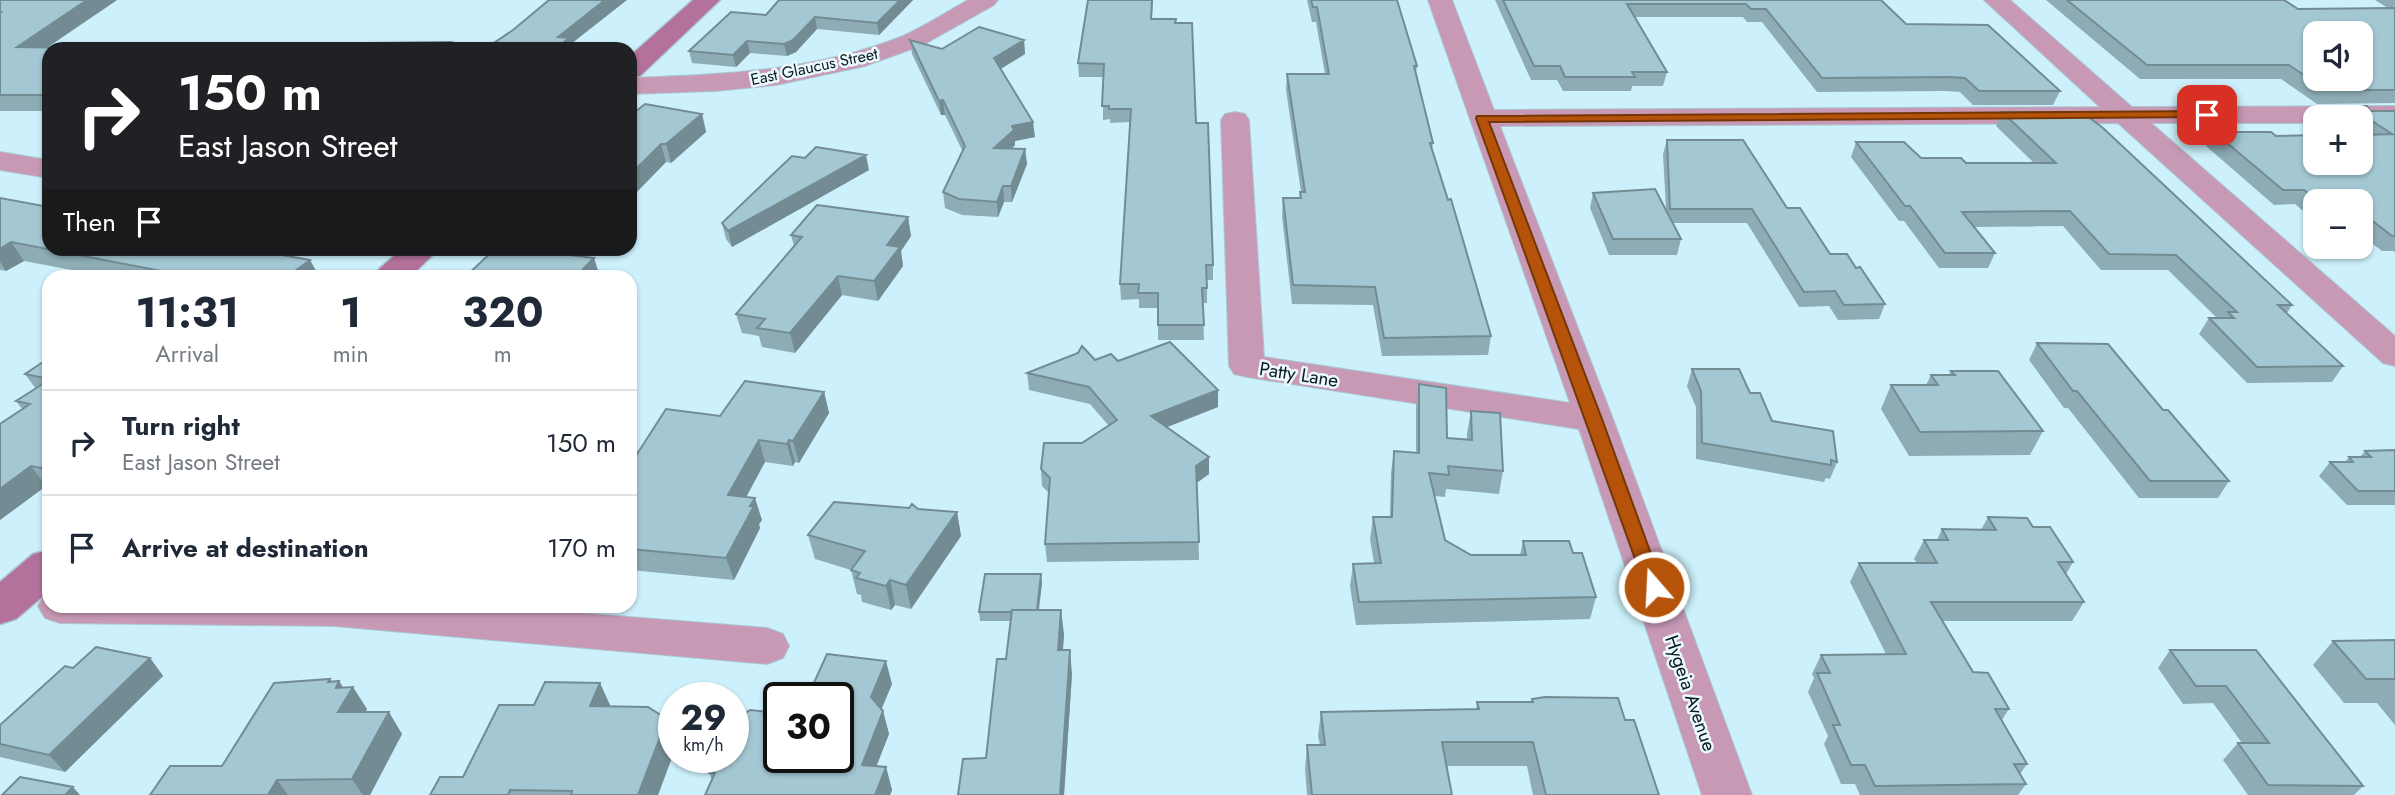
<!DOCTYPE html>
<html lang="en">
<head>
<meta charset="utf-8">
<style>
	:root { --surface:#fff; --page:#f6f6f7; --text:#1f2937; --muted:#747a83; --line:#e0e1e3 }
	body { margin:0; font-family:Jost,sans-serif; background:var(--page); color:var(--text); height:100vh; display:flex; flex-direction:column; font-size:26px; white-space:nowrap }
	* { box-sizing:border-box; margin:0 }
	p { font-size:23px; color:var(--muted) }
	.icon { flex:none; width:38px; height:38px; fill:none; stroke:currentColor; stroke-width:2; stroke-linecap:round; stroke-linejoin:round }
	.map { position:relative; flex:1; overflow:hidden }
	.side { position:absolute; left:42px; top:270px; width:595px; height:343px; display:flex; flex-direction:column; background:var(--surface); border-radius:21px; box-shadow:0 2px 5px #0004 }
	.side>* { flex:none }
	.banner { position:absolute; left:42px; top:42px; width:595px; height:214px; border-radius:21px; box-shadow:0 2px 5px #0004; background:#202124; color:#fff; overflow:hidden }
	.fabs { position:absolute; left:2303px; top:21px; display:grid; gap:14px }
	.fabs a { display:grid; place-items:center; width:70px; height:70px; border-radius:14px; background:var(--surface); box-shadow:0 2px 5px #0004; font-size:35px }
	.speed { position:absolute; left:658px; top:682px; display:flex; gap:14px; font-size:35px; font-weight:700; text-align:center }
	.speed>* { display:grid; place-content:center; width:91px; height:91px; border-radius:50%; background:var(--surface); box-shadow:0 2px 5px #0004; line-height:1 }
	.speed small { font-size:18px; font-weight:400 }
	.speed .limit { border:4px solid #111; border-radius:10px; background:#fff; color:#111 }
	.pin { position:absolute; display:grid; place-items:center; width:60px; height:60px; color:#fff; margin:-30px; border-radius:14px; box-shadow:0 4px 10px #0006 }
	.me { position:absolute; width:77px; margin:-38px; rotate:341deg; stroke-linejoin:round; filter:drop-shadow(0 0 5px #0008) }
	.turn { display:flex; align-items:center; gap:24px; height:147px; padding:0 21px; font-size:32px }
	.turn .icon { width:91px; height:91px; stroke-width:2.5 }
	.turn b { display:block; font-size:49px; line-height:60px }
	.then { display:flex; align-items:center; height:66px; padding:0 21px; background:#0003; gap:14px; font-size:26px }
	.eta { display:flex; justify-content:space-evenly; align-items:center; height:119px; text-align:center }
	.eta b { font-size:42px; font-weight:700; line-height:49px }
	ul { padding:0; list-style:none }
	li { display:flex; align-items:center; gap:21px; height:105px; padding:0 21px; border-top:2px solid var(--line) }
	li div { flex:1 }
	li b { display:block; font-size:26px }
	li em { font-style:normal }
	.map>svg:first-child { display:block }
</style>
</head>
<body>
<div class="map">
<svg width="2395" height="795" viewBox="0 0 2395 795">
	<rect width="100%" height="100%" fill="#ccf1fc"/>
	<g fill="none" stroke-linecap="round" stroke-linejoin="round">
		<defs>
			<path id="street" d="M968,0H998L994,5L923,45L865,66L776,85L715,91L630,94V78C723,75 816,71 903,36C925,26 947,12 968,0Z
				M1428,0H1452L1494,110L2100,107L1984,0H2010L2132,107L2395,106V122H2361V117H2315V123H2151L2395,336V366L2383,363L2118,123L1500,126L1613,419L1752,795H1702L1579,429L1247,377L1234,374L1229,366L1221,120L1225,114L1235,112L1245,114L1249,120L1264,357L1570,403Z
				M0,152L49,160V178L0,170Z
				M49,593V606H492L767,628L783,634L789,646L783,658L767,664L334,626L60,623L45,618L38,606L45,594Z"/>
			<path id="secondary" d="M693,0H720L640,76L630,78V56Z
				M403,248H440L411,276H374L379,269Z
				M49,550V591L16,619L0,624V582L33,554Z"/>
		</defs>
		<!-- street casing -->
		<use href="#street" stroke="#a9cad4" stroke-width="2"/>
		<!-- secondary casing -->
		<use href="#secondary" stroke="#a9cad4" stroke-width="3"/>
		<!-- street -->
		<use href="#street" fill="#c899b5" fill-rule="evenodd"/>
		<!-- secondary -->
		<use href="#secondary" fill="#b4719b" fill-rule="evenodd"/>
	</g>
	<!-- wall -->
	<path fill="#8dacb5" d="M0,0H117L47,47L49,49V111H0Z
		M779,0H913L879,35L817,29L796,52L787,56L750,53L736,67L692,63L689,51L766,15Z
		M1088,0H1153L1152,19L1175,23L1196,123L1213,265V280H1207V303H1203L1204,340H1158V308H1139V299L1121,300L1120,284L1130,122L1110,123V119L1103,120V77H1079L1078,63Z
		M1307,0H1397L1417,66L1416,73L1433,143L1432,149L1491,336L1488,355L1382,356L1373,305L1292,304L1282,216L1283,198H1300L1301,192L1286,90L1287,74H1325L1316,22H1312Z
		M1495,0H1881L1906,24L2060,91L2053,105H1973L1960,92L1945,91L1817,92L1762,22H1747L1743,17H1634L1667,72L1663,86H1632L1631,91H1563L1557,80H1531Z
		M2046,0H2284L2298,9L2388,8L2375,0H2395V103L2317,104L2281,79H2140Z
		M910,40L942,49L1024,40L1025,54L1001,69L1035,137L1015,141V145L1011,149H1025L1027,164L1012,202H1004L998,217L962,215L945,208L943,192L963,152L945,115H941L912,54Z
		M2349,106L2370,111H2395V253L2394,251H2382L2361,235V201H2315V221L2295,204L2274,205L2206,146L2214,132L2276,136L2363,135L2361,133V117H2342Z
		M2002,112L2292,305L2287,313L2343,366L2332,382L2247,383L2199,334L2209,318H2217L2168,270H2101L2063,226L1974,227L1995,253L1988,268H1939L1904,221H1899L1851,157L1856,142L1921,158L1966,163H2034L1996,126Z
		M702,114L706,132L671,163L666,162L630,199V116Z
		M1667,140L1787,208L1830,254L1856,268L1885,304L1879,319L1838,320L1829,306L1799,307L1747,223H1673L1681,239L1677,255H1609L1590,208L1593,193L1666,209L1663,154Z
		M805,158L869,170L732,247L726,239L722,223Z
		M0,198L49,248L319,276H104L24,261L6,271L0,270Z
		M908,217L911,236L901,251L903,266L878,301L842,295L795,353L762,347L759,336L742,333L736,314L794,246L791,235Z
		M2037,343L2163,410L2229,481L2218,498H2139L2068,408H2064L2029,360Z
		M49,358V486H46L0,520V424L22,409L16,401L36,389L25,374Z
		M1095,360L1118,361L1218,390V407L1167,427L1209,457V474L1197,483L1199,560L1047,562L1045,544L1049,493L1042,486L1041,469L1109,426L1090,404L1029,390L1027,373Z
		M1692,369L1750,393L1772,421L1837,462L1830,479L1826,478L1824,482L1696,459V407L1687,386Z
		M1951,371L2043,431L2030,455L1909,456L1881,409L1891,385H1926L1931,375H1949Z
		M1419,384L1447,438L1467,439V433L1471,411L1503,471L1499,494L1446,489L1445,497L1435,496L1445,540L1471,555H1520L1523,541L1573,553L1596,597L1590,619L1356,625L1350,586L1353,564L1374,563L1370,539L1373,517H1390L1391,473L1394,451L1416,453V406Z
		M824,392L829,413L799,463L795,462L793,466L765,462L746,497L762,520L759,524L760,528L734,580L630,570V465L720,416Z
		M2395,450V505H2347L2319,476L2330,462H2345L2349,457H2360L2365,451Z
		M918,509L957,512L961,536L911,609L895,605L891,610L862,602L861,595L857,594L851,570L815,559L808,535Z
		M1988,517L2033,527L2073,562L2066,574L2084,602L2072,621H1943L1973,672L2009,709L2002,720L2027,764L2020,774L2026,784L2018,795H1860L1855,784H1841L1824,744L1828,736L1808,692L1814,678L1812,674L1821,655L1886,654L1850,582L1859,563H1917L1914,559L1924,540H1937L1942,529L1981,530Z
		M1042,583L1039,610L1064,634L1063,650L1072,674L1064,795H958L986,758L1006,659L1010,621H980L979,612Z
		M2395,640V725L2377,703H2344L2313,665L2333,641Z
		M2170,650H2256L2363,786L2354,795H2248L2223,760L2238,743H2242L2213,703L2183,704L2158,668Z
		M150,658L163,676L65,772L0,757V725L73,668Z
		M330,679L332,682L343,687L367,709L365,712L402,734L370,795H150L222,766Z
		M892,684L881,709L883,711L889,734L876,766L886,767L892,790L890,795H705L712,780L709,773L779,758Z
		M1532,699L1625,720L1659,795H1533L1527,766H1447L1452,795H1307L1305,769L1307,745H1320L1318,736L1321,712L1476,710L1477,702H1531Z
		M611,706L667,719L674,735V752L658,795H430L463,777Z"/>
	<!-- shaded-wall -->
	<path fill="#738c94" d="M87,0H117L26,62L17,47Z
		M605,0H627L571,44L573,49H555L558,37Z
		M900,0H913L879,35L877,23Z
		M815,17L817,29L796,52L787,56L784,44Z
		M1024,40L1025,54L995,72L994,58Z
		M747,41L750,53L736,67L733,55Z
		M943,100L945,115H941L939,101Z
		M702,114L706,132L671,163L666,144Z
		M1033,122L1035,137L1015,141V145L996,163L994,148L1012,126Z
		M661,144L666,162L630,199V175Z
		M1025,149L1027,164L1012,202L1011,186Z
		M866,155L869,170L732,247L728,231Z
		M1003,186L1004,202L998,217L997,202Z
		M908,217L911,236L901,251L903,266L878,301L874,281L887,245Z
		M11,242L24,261L6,271L0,262V249Z
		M558,248H583L560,272L553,253Z
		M594,258L600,276H576Z
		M310,260L319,276H288Z
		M838,276L842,295L795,353L790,333Z
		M1218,390V407L1152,433L1151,416Z
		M824,392L829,413L799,463L793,441Z
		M759,440L765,462L735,518L728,495Z
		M789,440L795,462L793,466L787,444Z
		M1209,457V474L1196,483V466Z
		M49,462V479L41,468Z
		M31,466L46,486L0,520V489Z
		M755,498L762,520L759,524L760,528L734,580L726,558L750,506Z
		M957,512L961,536L911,609L906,585Z
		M1041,574L1042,583L1037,621L1036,612Z
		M890,580L895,605L891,610L886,586Z
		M1061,610L1064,634L1061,674L1058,650Z
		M1070,650L1072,674L1064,795H1060Z
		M150,658L163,676L65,772L49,755Z
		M886,661L892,684L877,720L871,697Z
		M330,679L336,688L339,681L348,695L353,687L367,709L353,734L338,712L328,682Z
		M600,683L611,707L590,706Z
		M883,711L889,734L868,788L862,765Z
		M389,712L402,734L370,795H363L352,779Z
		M667,719L674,735V752L658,795H638Z
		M886,767L892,790L890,795H875Z
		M277,780L288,795H268Z
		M73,787L80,795H65Z"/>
	<!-- building -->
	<path fill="#a4c8d3" stroke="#738c94" stroke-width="2" fill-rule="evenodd" d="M0,0H87L17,47L150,49H49V95H0V13L1,12H0Z
		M549,0H605L558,37L569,38L555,49H485L513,30Z
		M779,0H900L877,23L815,17L793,40L784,44L747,41L733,55L689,51L731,12L766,15Z
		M1088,0H1152L1151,19H1176L1175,23H1192L1196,123H1208L1213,265H1206L1207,288H1202L1204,325H1158V293H1138L1139,284H1120L1131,109H1109V106H1102L1104,64L1078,63Z
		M1311,0H1397L1417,66H1414L1433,143H1430L1448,200L1451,199L1491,336L1384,338L1375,287L1293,285L1283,198H1301L1300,192H1305L1287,74H1329L1317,7H1313Z
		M1503,0H1881L1906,24L1988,25L2060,91H1979L1965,78L1950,77L1822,78L1766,9H1751L1746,4H1627L1667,72H1632L1635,77H1565L1560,66H1534Z
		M2067,0H2284L2298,9L2395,8V90H2326L2289,65H2147ZM2315,33H2361V79H2315Z
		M979,27L1024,40L994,58L1033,122L1012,126L1014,130L994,148L1025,149L1011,186H1003L997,202L959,199L943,192L965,146L943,100L939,101L910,40L942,49Z
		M452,42L459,49H377L371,43Z
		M645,104L702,114L666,144H661L630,175V116Z
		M2349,106H2367L2370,111H2395V236H2392L2370,219L2361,220V201H2319L2304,190H2283L2214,132H2271L2276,136L2315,135V163H2361V135L2392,134Z
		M2002,112H2082L2103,128L2292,305H2278L2343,366L2257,367L2209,318H2234L2228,312H2237L2176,255L2109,254L2070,211L1962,212L1995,253H1945L1910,206H1905L1856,142H1904L1921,158H1961L1966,163H2056Z
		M1667,140H1743L1787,208H1800L1830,254H1847L1856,268L1860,267L1885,304L1844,305L1835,291L1804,292L1752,209H1670Z
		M816,147L866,155L728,231L722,223L792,156L805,158Z
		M1655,189L1681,239H1613L1593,193Z
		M0,198L49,207V248H220L248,254L254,250L310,260L288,276H187L11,242L0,249Z
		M817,205L908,217L887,245L900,247L874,281L838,276L790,333L757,328L765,319L736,314L802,237L791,235Z
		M496,248H558L553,253L594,258L576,276H466Z
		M1170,342L1218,390L1151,416L1209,457L1196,466L1199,542L1045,544L1050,478L1041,469L1044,443H1082L1117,420L1089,387L1027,373L1078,353L1082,346L1095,360L1111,354L1118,361Z
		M2037,343L2108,344L2163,410H2168L2229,481H2150L2077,391H2073Z
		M49,358V379L25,374Z
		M1692,369H1739L1750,393H1760L1772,421L1833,431L1837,462L1831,460V465L1702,443L1701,391Z
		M1951,371H1998L2043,431L1920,432L1891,385H1938L1931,375H1955Z
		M49,380V462L41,468L31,466L0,489V424L30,404L16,401Z
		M745,381L824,392L793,441L789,440L787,444L759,440L728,495L755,498L750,506H754L726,558L630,549V465L666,409L720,416Z
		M1419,384L1446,388L1447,438L1472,440L1471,411L1500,413L1503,471L1448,466L1449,475L1429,473L1445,540L1471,555H1526L1523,541H1569L1573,553H1582L1596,597L1359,602L1353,564L1381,563L1373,517H1392L1394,451L1419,453Z
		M2395,450V491H2358L2330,462H2353L2349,457H2371L2365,451Z
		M834,502L909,508L912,504L918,509L957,512L906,585L890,580L886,586L856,578L860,573L851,570L865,551L808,535Z
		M1988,517L2027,518L2033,527H2050L2073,562H2058L2084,602H1931L1973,672L1988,673L2009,709H1995L2027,764H2014L2026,784L1875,786L1865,765H1851L1833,725H1840L1817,673H1830L1821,655L1906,654L1859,563H1937L1924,540H1948L1942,529L1996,530Z
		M985,574H1041L1037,610H1012L1011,612H979Z
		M1012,610H1061L1058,650H1070L1060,795H958L963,759L986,758L997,659H1006Z
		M2395,640V679H2366L2333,641Z
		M96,647L150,658L49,755L0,744V725L65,666L73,668Z
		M2170,650H2256L2363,786L2268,785L2238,743H2269L2226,686H2196Z
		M827,654L886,661L871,697L883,711L862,765L886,767L875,795H705L715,773H709L716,758H733V724L735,720L750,710L779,713V758H838V698H807Z
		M330,679L328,682L339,681L336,688L353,687L338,712H389L352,779L277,780L268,795H150L170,766H222L274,683Z
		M545,682L600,683L590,706L648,707L667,719L638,795H571L572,791L510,790L508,795H430L440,777H463L499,705H534Z
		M1545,697L1618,698L1625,720H1634L1659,795H1546L1533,742H1442L1452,795H1312L1307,745H1325L1321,712L1479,709L1477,702H1533L1532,699Z
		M20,777L73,787L65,795H2Z"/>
	<!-- route -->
	<path fill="#b45309" stroke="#753606" stroke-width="2" d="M2207,111L2211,112V117L1489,122L1602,419L1663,587L1660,592H1647L1476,118L1477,116Z"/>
	<g text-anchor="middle" stroke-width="5" stroke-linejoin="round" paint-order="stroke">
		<!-- far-street labels -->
		<g font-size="16" fill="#0c1a1e" stroke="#ebfafe">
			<text transform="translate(814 66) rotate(-12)" y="6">East Glaucus Street</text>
		</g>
		<!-- street labels -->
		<g font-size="19" fill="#0c1a1e" stroke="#ebfafe">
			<text transform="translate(1299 374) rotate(9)" y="7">Patty Lane</text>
			<text transform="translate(1691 693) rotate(71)" y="7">Hygeia Avenue</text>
		</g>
	</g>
</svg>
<div class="fabs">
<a><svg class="icon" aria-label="sound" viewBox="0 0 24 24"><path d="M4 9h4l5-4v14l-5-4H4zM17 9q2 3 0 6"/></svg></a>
<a>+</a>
<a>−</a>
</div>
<div class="speed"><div>29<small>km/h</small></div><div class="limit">30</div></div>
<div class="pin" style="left:2207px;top:115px;background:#d93025"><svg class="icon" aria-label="arrive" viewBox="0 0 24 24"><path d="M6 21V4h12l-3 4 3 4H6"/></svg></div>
<svg class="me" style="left:1654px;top:587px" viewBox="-20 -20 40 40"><circle r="17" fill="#b45309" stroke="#fff" stroke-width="3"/><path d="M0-11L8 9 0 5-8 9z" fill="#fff"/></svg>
<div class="banner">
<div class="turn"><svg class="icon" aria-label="right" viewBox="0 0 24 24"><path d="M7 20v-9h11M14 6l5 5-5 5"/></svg><div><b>150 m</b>East Jason Street</div></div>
<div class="then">Then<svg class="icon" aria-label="arrive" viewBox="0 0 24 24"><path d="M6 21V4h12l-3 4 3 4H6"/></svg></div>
</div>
<section class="side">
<div class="eta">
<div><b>11:31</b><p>Arrival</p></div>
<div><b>1</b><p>min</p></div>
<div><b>320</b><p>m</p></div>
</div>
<ul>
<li><svg class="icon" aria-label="right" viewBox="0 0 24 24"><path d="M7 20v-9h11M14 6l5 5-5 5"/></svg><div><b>Turn right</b><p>East Jason Street</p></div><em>150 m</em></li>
<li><svg class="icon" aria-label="arrive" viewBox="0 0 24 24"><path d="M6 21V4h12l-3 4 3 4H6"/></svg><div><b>Arrive at destination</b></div><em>170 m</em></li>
</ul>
</section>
</div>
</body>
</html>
